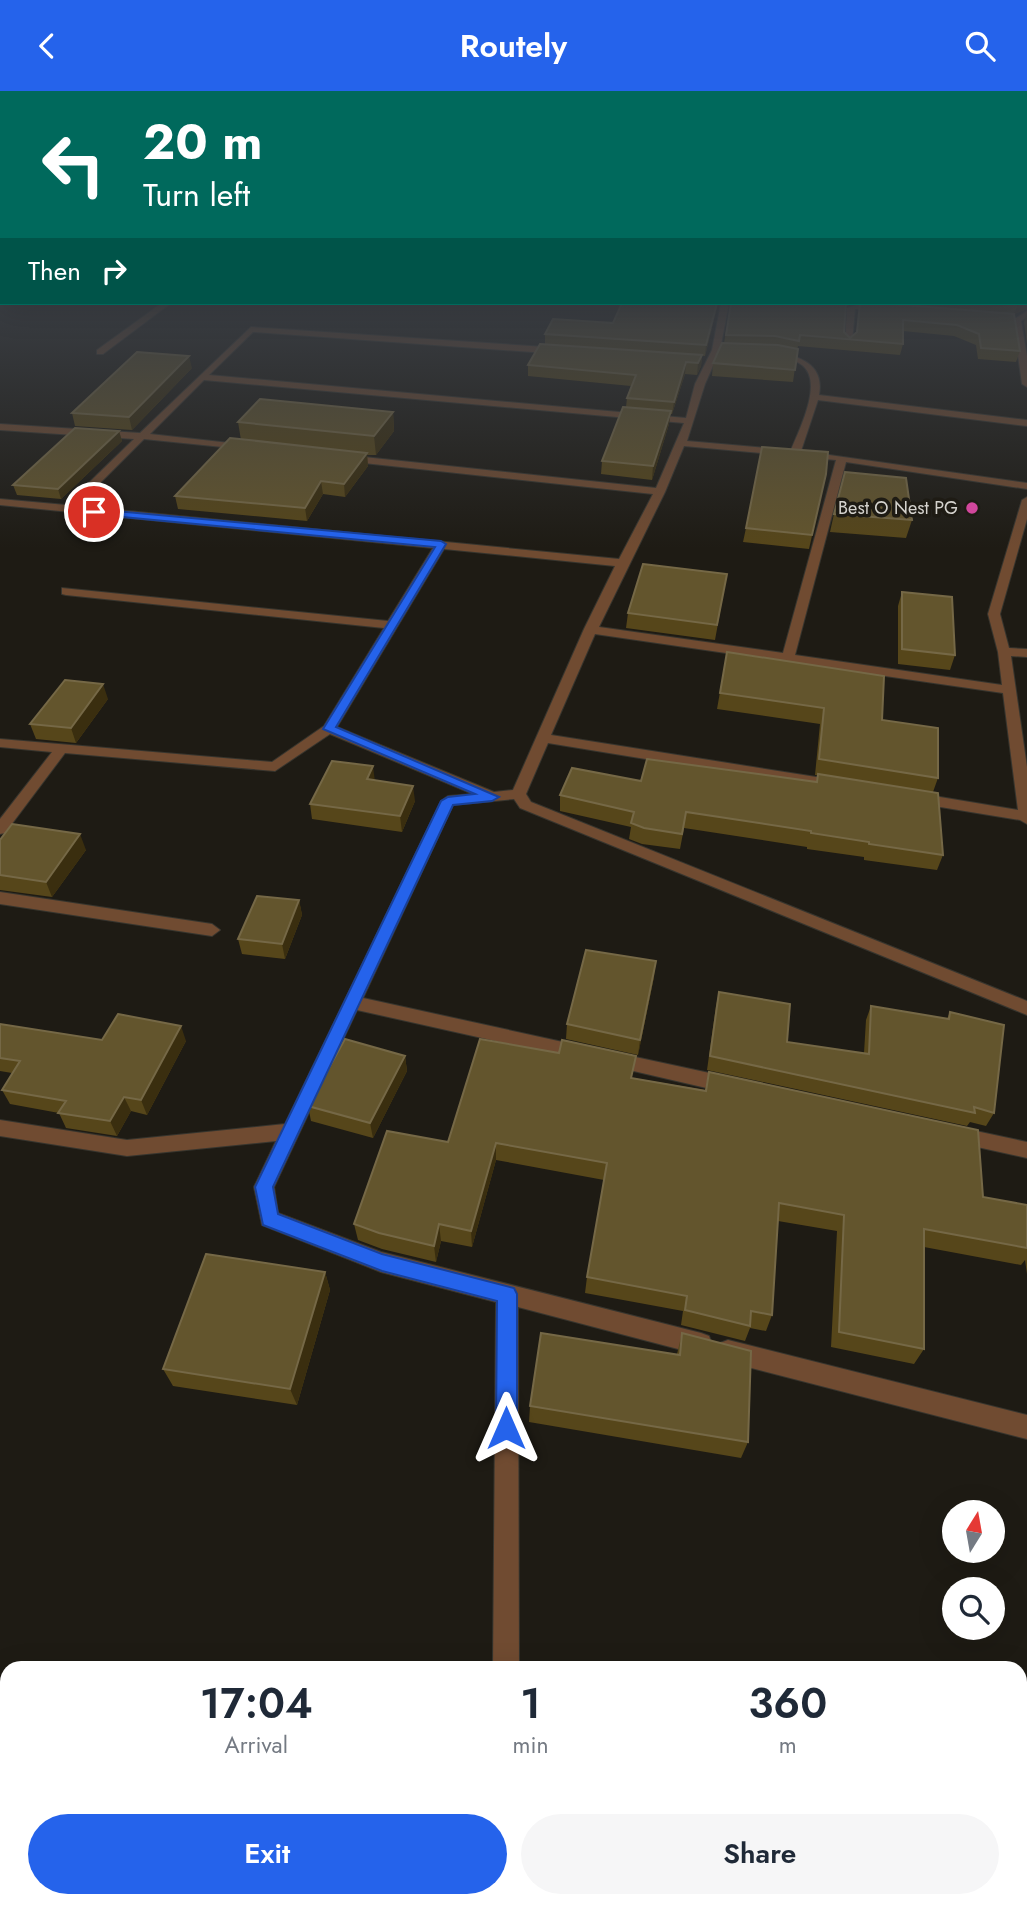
<!DOCTYPE html>
<html lang="en">
<head>
<meta charset="utf-8">
<style>
	:root { --surface:#fff; --page:#f6f6f7; --text:#1f2937; --muted:#747a83; --accent:#2563eb }
	body { margin:0; font-family:Jost,sans-serif; background:var(--page); color:var(--text); height:100vh; display:flex; flex-direction:column; font-size:26px; white-space:nowrap }
	* { box-sizing:border-box; margin:0 }
	p { font-size:23px; color:var(--muted) }
	.icon { flex:none; width:38px; height:38px; fill:none; stroke:currentColor; stroke-width:2; stroke-linecap:round; stroke-linejoin:round }
	.map { position:relative; flex:1; overflow:hidden }
	.panel { position:absolute; left:0px; top:1570px; width:1027px; height:247px; display:flex; flex-direction:column; background:var(--surface); border-radius:21px 21px 0 0; box-shadow:0 7px 28px #0002 }
	.panel>* { flex:none }
	.banner { position:absolute; left:0px; top:0px; width:1027px; height:214px; box-shadow:0 7px 28px #0002; background:#00695c; color:#fff; overflow:hidden }
	.needle { width:46px; rotate:11deg }
	.tools { position:absolute; left:942px; top:1409px; display:grid; gap:14px }
	.tools a { display:grid; place-items:center; width:63px; height:63px; border-radius:50%; background:var(--surface); box-shadow:0 7px 28px #0002; font-size:35px }
	.pin { position:absolute; display:grid; place-items:center; width:60px; height:60px; color:#fff; margin:-30px; border:4px solid #fff; border-radius:50%; box-shadow:0 2px 7px #0007 }
	.me { position:absolute; width:77px; margin:-38px; rotate:0deg; stroke-linejoin:round; filter:drop-shadow(0 0 5px #0008) }
	.turn { display:flex; align-items:center; gap:24px; height:147px; padding:0 28px; font-size:32px }
	.turn .icon { width:91px; height:91px; stroke-width:2.5 }
	.turn b { display:block; font-size:49px; line-height:60px }
	.then { display:flex; align-items:center; height:66px; padding:0 28px; background:#0003; gap:14px; font-size:26px }
	.eta { display:flex; justify-content:space-evenly; align-items:center; height:119px; text-align:center }
	.eta b { font-size:42px; font-weight:600; line-height:49px }
	.action { display:flex; gap:14px; margin-top:auto; padding:14px 28px }
	.action a { flex:1; height:80px; border-radius:42px; background:var(--accent); color:#fff; font-size:28px; font-weight:600; line-height:80px; text-align:center }
	.action a+a { background:var(--page); color:var(--text) }
	header { display:flex; justify-content:space-between; align-items:center; height:91px; padding:0 28px; background:var(--accent); color:#fff; font-size:32px; font-weight:600 }
	.map>svg:first-child { display:block }
</style>
</head>
<body>
<header><svg class="icon" aria-label="back" viewBox="0 0 24 24"><path d="M15 5l-7 7 7 7"/></svg>Routely<svg class="icon" aria-label="search" viewBox="0 0 24 24"><circle cx="10" cy="10" r="6"/><path d="M15 15l6 6"/></svg></header>
<div class="map">
<svg width="1027" height="1815" viewBox="0 0 1027 1815">
	<rect width="100%" height="100%" fill="#1e1b14"/>
	<g fill="none" stroke-linecap="round" stroke-linejoin="round">
		<defs>
			<path id="minor" d="M0,203H2V206H0Z
				M162,212H171L103,263H97V259Z
				M721,212H729L720,259L705,293L687,350L791,359C799,339 824,291 802,274C793,267 781,267 770,265L773,260C798,265 825,272 819,304L1027,329V335L818,309L801,360L1027,392V398L846,371L795,564L1002,594L998,561L988,523L1022,409L1027,406V428L1000,523L1009,557L1027,558V566L1011,565L1027,676V733L1020,729L916,712L909,707L916,702L1018,719L1003,602L595,543L551,644L829,688L836,693L829,698L548,652L526,703L531,711L1027,910V924L520,717L514,708L453,714L363,907L581,955L587,957L590,962L587,967L581,969L357,919L274,1096L278,1122L381,1161L701,1242L709,1245L712,1253L709,1261L701,1264L518,1216L519,1577H493L496,1211L381,1181L262,1134L254,1096L276,1050L127,1065L0,1045V1029L127,1049L285,1033L441,710L448,705L473,703L330,643L275,680L65,662L5,742L0,743V728L52,661L0,656V648L272,671L324,635L384,537L66,504L62,503V497L388,530L433,457L0,414V408L66,414L134,348L0,339V333L140,342L251,236L560,257L564,260L560,263L253,241L209,284L686,327L695,293L712,259ZM204,289L684,332L656,397L345,364L340,367L345,370L653,403L619,468L77,415L144,348L252,359V355L248,354L150,343ZM684,355L836,369L783,562L599,536L665,401ZM444,458L615,475L584,538L513,699L494,701L337,636Z
				M859,213L885,216L855,218L852,252L845,254L847,217Z
				M1027,220V226L1021,230L1027,265V296L1022,293L1013,229Z
				M0,801L212,833L220,839L212,845L0,813Z
				M612,961L728,986L735,989L737,994L735,999L728,1002L612,975L606,973L603,968L606,963Z
				M957,1036L1027,1051V1067L950,1050L947,1044L950,1038Z
				M728,1249L1027,1324V1348L728,1271L720,1268L717,1260L720,1252Z"/>
		</defs>
		<!-- minor casing -->
		<use href="#minor" stroke="#37352e" stroke-width="2"/>
		<!-- minor -->
		<use href="#minor" fill="#704b31" fill-rule="evenodd"/>
	</g>
	<!-- wall -->
	<path fill="#56461a" d="M1027,203V218L1014,223L1020,260L1016,271L978,268L976,254L954,245L903,240V253L900,264L798,255L793,291L712,285L713,272L724,252L731,212H852L846,216L844,241L850,247L856,242L860,212H1026Z
		M622,212H718L705,265H702L701,275L697,284L685,283L672,323H670L669,333L652,389L601,383L602,370L626,316L627,307L631,295L528,285V274L545,253V243L613,232Z
		M1027,221V253L1024,231Z
		M192,277L132,339L75,335L72,322Z
		M393,321L394,340L376,364H367L368,375L345,406L323,403L307,430L178,418L175,405L241,349L238,331Z
		M119,340L122,350L61,408L17,404L13,394Z
		M826,383L809,458L743,451L746,437Z
		M834,423L912,429L906,447L830,441Z
		M727,483L715,549L626,537L628,522Z
		M902,501L955,564L950,579L898,573V515Z
		M727,561L882,629L938,687L933,701L943,764L937,779L864,769V766L807,758V756L684,737L680,758L642,753L629,748L631,736L560,720V704L641,690L816,691L818,684H815L820,633L717,618Z
		M108,608L76,652L36,648L30,633Z
		M375,689L415,710L402,741L312,728L310,713Z
		M0,749L86,759L52,806L0,799Z
		M299,809L302,824L285,868L242,863L238,848Z
		M654,886L638,964L566,948L567,933Z
		M719,901L787,951L864,962L866,929L871,915L947,928L950,921L994,1022L986,1035L970,1031L967,1035L707,979L716,915Z
		M0,933L102,949L186,950L147,1024L131,1020L117,1045L66,1037L59,1022L10,1013L2,999L12,982L0,980Z
		M405,965L407,980L373,1047L311,1030L308,1015Z
		M709,981L983,1106L1027,1114V1183L1025,1169L1021,1174L924,1156V1258L914,1273L831,1256L837,1140L778,1130L772,1224L766,1240L750,1237L745,1250L681,1234L683,1220L585,1202L587,1186L604,1089L496,1069L472,1156L441,1150L436,1171L382,1158L358,1149L354,1133L448,1051L633,987L705,999Z
		M325,1181L330,1199L297,1314L173,1295L163,1278Z
		M682,1242L748,1351L741,1367L529,1331L530,1315L677,1263Z"/>
	<!-- shaded-wall -->
	<path fill="#3a2e0f" d="M1026,209H1027V218L1014,223L1018,213L1026,212Z
		M717,212H718L705,265L706,254Z
		M702,264L701,275L697,284L698,272Z
		M189,265L192,277L132,339L129,326Z
		M686,271L685,283L672,323L674,311Z
		M671,320L669,333L652,389L653,375Z
		M393,321L394,340L376,364L374,345Z
		M119,340L122,350L61,408L58,398Z
		M367,362L368,375L345,406L344,393Z
		M321,390L323,403L307,430L305,417Z
		M103,593L108,608L76,652L71,637Z
		M373,675L375,691L367,688Z
		M413,695L415,710L402,741L400,725Z
		M80,743L86,759L52,806L46,791Z
		M299,809L302,824L285,868L282,853Z
		M656,870L654,886L638,964L640,949Z
		M181,935L186,950L147,1024L141,1009Z
		M405,965L407,980L373,1047L370,1032Z
		M124,1006L131,1020L117,1045L110,1030Z
		M496,1052V1069L472,1156L471,1140Z
		M439,1133L441,1150L436,1171L434,1155Z
		M325,1181L330,1199L297,1314L290,1298Z"/>
	<!-- building -->
	<path fill="#63552d" stroke="#756846" stroke-width="2" d="M622,212H717L706,254L545,243L553,228L613,232Z
		M731,212H846L844,241L850,247L857,241L860,212H879L1014,223L1020,260L981,257L979,243L957,234L903,229V253L800,244L799,250L775,245L726,244Z
		M722,252L778,254L798,258L795,279L713,272Z
		M540,253L702,264L698,272L686,271L674,311L627,307L636,284L528,274Z
		M137,261L189,265L129,326L72,322Z
		M260,308L393,321L374,345L238,331Z
		M623,316L671,320L653,375L602,370Z
		M75,337L119,340L58,398L13,394Z
		M230,347L367,362L344,393L321,390L305,417L175,405Z
		M762,356L828,361L826,383L812,444L746,437Z
		M845,381L906,387L912,429L834,423Z
		M643,473L727,483L717,534L628,522Z
		M902,501L952,506L955,564L902,558Z
		M727,561L884,585L882,629L938,637V687L819,668L824,617L720,602Z
		M65,589L103,593L71,637L30,633Z
		M647,668L817,691L818,683L938,702L943,764L869,753V751L811,742V740L686,721L682,743L644,737L631,732L634,721L560,704L572,677L641,690Z
		M332,670L373,675L367,688L413,695L400,725L310,713Z
		M12,733L80,743L46,791L0,784V749Z
		M257,805L299,809L282,853L238,848Z
		M586,859L656,870L640,949L567,933Z
		M719,901L790,913L787,951L869,963L871,915L949,928L950,921L1004,934L994,1022L974,1016L975,1022L710,965Z
		M118,923L181,935L141,1009L124,1006L110,1030L58,1022L66,1010L2,999L20,970L0,967V933L102,949Z
		M345,948L405,965L370,1032L308,1015Z
		M480,948L559,962L562,949L636,965L631,987L706,1000L709,981L978,1039L983,1106L1027,1114V1157L924,1138V1258L839,1241L844,1124L779,1112L772,1224L751,1220L750,1235L685,1219L687,1205L587,1186L607,1072L496,1052L471,1140L439,1133L434,1155L379,1142L354,1133L387,1040L448,1051Z
		M206,1163L325,1181L290,1298L163,1278Z
		M541,1242L680,1264L682,1242L751,1260L748,1351L530,1315Z"/>
	<!-- sky -->
	<linearGradient id="sky" x2="0" y2="1"><stop stop-color="#100f0b"/><stop offset="0.44" stop-color="#3b3f45"/><stop offset="1" stop-color="#3b3f45" stop-opacity="0"/></linearGradient>
	<rect width="1027" height="457" fill="url(#sky)"/>
	<!-- route -->
	<path fill="#2563eb" stroke="#184099" stroke-width="2" d="M94,418L441,450L446,453L336,636L499,706L492,710L453,714L273,1096L278,1123L382,1163L514,1197L517,1203V1337L514,1344L506,1347L499,1344L496,1337L497,1210L382,1180L263,1134L255,1096L441,710L448,706L475,703L323,638L435,456L91,423L90,421Z"/>
	<!-- markers -->
	<circle fill="#d1479c" stroke="#1e1b14" stroke-width="2.5" cx="972" cy="417" r="7"/>
	<g text-anchor="middle" stroke-width="7" stroke-linejoin="round" paint-order="stroke">
		<!-- far-poi labels -->
		<g font-size="18" fill="#d4d2cd" stroke="#1e1b14" text-anchor="end">
			<text x="958" y="423">Best O Nest PG</text>
		</g>
	</g>
</svg>
<div class="tools">
<a><svg class="needle" viewBox="-14 -14 28 28"><path d="M0-13l5 13h-10z" fill="#e53935"/><path d="M0 13l5-13h-10z" fill="#747a83"/></svg></a>
<a><svg class="icon" aria-label="search" viewBox="0 0 24 24"><circle cx="10" cy="10" r="6"/><path d="M15 15l6 6"/></svg></a>
</div>
<div class="pin" style="left:94px;top:421px;background:#d93025"><svg class="icon" aria-label="arrive" viewBox="0 0 24 24"><path d="M6 21V4h12l-3 4 3 4H6"/></svg></div>
<svg class="me" style="left:506px;top:1337px" viewBox="-20 -20 40 40"><path d="M0-17L14 15 0 8-14 15z" fill="#2563eb" stroke="#fff" stroke-width="4"/></svg>
<div class="banner">
<div class="turn"><svg class="icon" aria-label="left" viewBox="0 0 24 24"><path d="M17 20v-9H6M10 6l-5 5 5 5"/></svg><div><b>20 m</b>Turn left</div></div>
<div class="then">Then<svg class="icon" aria-label="right" viewBox="0 0 24 24"><path d="M7 20v-9h11M14 6l5 5-5 5"/></svg></div>
</div>
<section class="panel">
<div class="eta">
<div><b>17:04</b><p>Arrival</p></div>
<div><b>1</b><p>min</p></div>
<div><b>360</b><p>m</p></div>
</div>
<div class="action"><a>Exit</a><a>Share</a></div>
</section>
</div>
</body>
</html>
